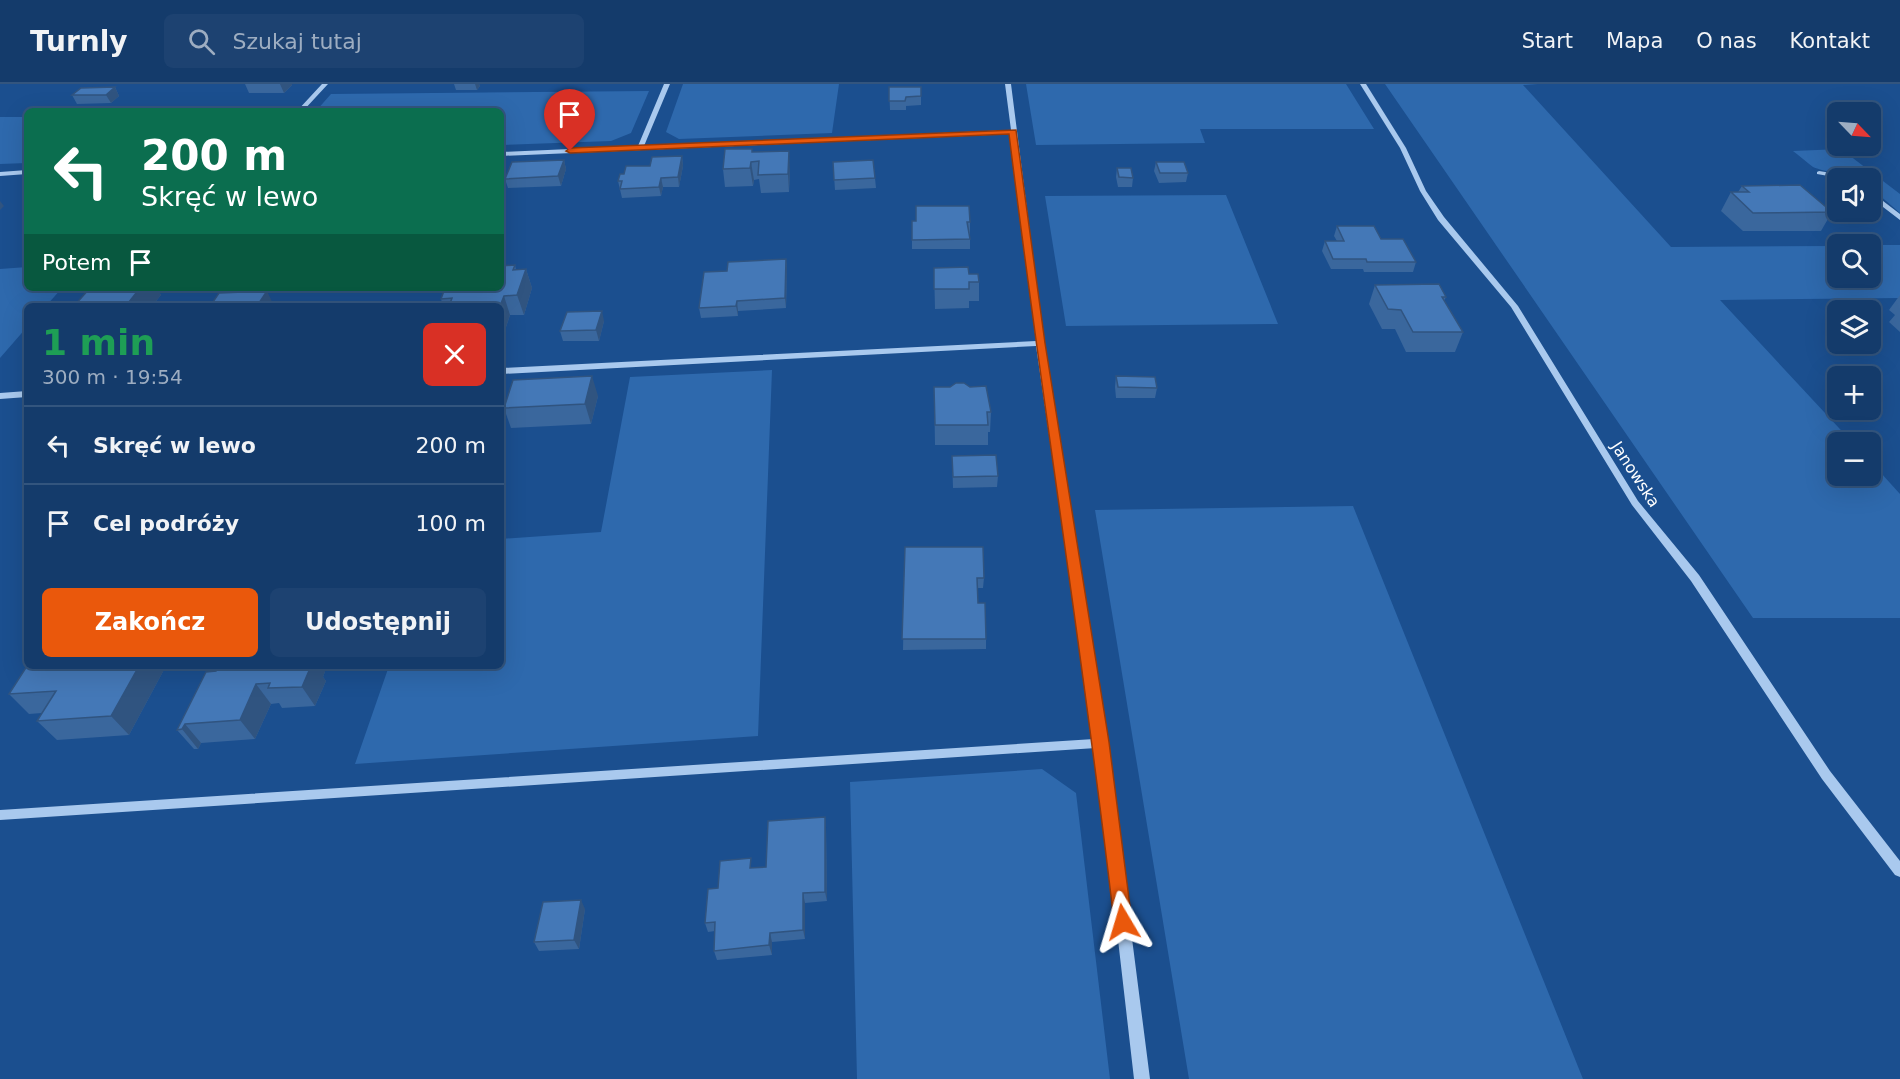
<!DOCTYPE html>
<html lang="pl">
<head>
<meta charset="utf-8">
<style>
	:root { --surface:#143b6b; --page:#1d4271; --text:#f1f3f6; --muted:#9dadc1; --line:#33557e; --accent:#ea580c }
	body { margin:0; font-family:"DejaVu Sans",sans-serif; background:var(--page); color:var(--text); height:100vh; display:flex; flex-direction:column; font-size:22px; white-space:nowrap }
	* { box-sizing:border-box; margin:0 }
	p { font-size:20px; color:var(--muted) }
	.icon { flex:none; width:33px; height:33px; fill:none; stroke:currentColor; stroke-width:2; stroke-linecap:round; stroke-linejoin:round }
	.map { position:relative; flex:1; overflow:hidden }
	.sheet { position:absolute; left:24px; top:219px; width:480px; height:366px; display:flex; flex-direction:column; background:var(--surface); border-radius:9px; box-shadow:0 6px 24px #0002,0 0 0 2px var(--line) }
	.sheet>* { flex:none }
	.guide { position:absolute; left:24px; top:24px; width:480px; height:183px; border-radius:9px; box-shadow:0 6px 24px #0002,0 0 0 2px var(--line); background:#0b6e4f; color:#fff; overflow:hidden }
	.needle { width:39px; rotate:115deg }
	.tools { position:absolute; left:1827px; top:18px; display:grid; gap:12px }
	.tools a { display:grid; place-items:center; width:54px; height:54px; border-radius:9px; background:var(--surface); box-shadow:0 6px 24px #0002,0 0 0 2px var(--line); font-size:30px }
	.pin { position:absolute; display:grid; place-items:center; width:51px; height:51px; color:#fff; margin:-62px -26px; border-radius:50% 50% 50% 0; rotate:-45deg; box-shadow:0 0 6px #0007 }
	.pin .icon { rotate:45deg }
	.me { position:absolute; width:66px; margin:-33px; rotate:353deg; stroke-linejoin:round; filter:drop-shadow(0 0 4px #0008) }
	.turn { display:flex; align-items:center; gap:21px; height:126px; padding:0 18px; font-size:27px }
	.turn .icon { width:78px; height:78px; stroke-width:2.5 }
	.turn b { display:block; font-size:42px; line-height:51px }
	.then { display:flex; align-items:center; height:57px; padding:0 18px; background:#0003; gap:12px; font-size:22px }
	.round { display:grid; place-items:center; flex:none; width:63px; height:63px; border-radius:9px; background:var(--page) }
	.overview { display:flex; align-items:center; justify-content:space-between; height:102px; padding:0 18px }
	h1 { font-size:36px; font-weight:700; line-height:45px; color:#1e9e55 }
	.cta { display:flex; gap:12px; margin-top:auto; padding:12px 18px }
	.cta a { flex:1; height:69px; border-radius:9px; background:var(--accent); color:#fff; font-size:24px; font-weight:700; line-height:69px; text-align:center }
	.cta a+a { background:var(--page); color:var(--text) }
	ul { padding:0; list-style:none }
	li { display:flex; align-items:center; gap:18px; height:78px; padding:0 18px; border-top:2px solid var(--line) }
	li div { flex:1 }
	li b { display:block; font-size:22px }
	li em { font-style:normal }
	header { display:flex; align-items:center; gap:36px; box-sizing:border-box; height:84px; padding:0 30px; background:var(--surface); border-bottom:2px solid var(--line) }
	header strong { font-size:28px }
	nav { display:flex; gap:33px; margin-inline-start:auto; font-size:21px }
	.search { width:420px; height:54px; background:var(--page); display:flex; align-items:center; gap:15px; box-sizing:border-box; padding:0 21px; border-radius:9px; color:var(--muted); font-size:22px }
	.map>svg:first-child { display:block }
</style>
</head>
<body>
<header>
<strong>Turnly</strong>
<div class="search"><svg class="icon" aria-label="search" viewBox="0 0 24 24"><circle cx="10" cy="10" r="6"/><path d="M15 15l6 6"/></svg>Szukaj tutaj</div>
<nav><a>Start</a><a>Mapa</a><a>O nas</a><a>Kontakt</a></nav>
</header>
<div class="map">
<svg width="1900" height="995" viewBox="0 0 1900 995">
	<rect width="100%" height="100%" fill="#1b4f8f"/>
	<!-- green -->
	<path fill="#2e69ad" d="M683,0H839L832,49L679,55L666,48Z
		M1026,0H1346L1374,45H1200L1205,59L1036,61Z
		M1385,0H1538L1523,1L1671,163L1837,162L1838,194H1870L1871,161H1900V214L1720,216L1852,358H1838V392H1870L1871,378L1900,410V534H1753Z
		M649,7L631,49L611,57L501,61V27H316L331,10Z
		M0,33H27V79L0,80Z
		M1841,65L1900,110V129L1871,104L1870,94C1861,94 1820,87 1813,83C1806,78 1800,72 1793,67Z
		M1226,111L1278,240L1066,242L1045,112Z
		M27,183V204H62L46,222H27V243L0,274V185Z
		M772,286L758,652L355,680L389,582H501V455L601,448L630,293Z
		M1353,422L1583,995H1189L1095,426Z
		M1042,685L1076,709L1110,995H857L850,698Z"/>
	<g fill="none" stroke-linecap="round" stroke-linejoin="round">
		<!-- minor -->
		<path fill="#a9c9ee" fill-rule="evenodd" d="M322,0H328L303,27H297Z
			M664,0H670L644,62L1011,46L1005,0H1011L1044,259L1107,659L1150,995H1134L1096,664L0,736V726L1094,655L1036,262L501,290V284L1036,257L1011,50L501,72V68L638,62Z
			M1360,0H1366L1406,64L1426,107L1444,133L1518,222L1638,417L1699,491L1830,687L1900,777V793L1895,791L1822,695L1691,497L1632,421L1511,223L1438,136L1420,107L1400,64Z
			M27,86V90L0,92V88Z
			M1819,87L1850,92L1853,94H1840L1817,90V88Z
			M1870,107L1900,130V136L1870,113Z
			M27,307V313L0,315V309Z"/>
	</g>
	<!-- wall -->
	<path fill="#3a679d" d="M245,0H292V1L284,9H249Z
		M454,0H479L480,2L477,6H456Z
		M115,3L119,12L111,19L77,20L72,11Z
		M889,3H921V21L906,22V26H890Z
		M752,68L790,85L789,108L761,109L759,95L754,96L753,102L725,103L723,85Z
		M682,72L683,82L679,103H663L661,112L622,114L618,97L624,90Z
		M564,76L566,85L561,102L508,104L505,95Z
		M833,78L875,94L876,104L835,106Z
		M1156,78L1188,89L1186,98L1159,99L1154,87Z
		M1117,84L1133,94L1132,103H1118L1116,93Z
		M1742,102L1832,128L1821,147H1743L1721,127L1731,108H1738Z
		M912,137L970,138V165H912Z
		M1337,142L1381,155L1416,178L1413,188H1364L1363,185H1331L1322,167L1325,157H1337L1334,152Z
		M786,175L787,185L786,224L738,227V232L701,234L699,224L727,187Z
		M515,181L516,186L526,185L532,204L524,231H510L506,243H501V222H443L441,215Z
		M934,184L969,190L979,198V217H969V224L935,225Z
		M1375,201L1446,213L1444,217L1463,248L1455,268H1406L1395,245H1382L1369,220Z
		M90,204H157L161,211L152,222H74Z
		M1900,211V248L1889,238L1895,231L1889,226Z
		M604,237L599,257H563L560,247Z
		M1116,292L1157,304L1155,314H1116L1115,303Z
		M934,303H950L991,328L990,348H988V361H935Z
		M598,312L591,340L511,344L504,324Z
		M952,372L998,392L997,403L953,404Z
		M905,463L984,494L983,504H977L978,519L986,555V565L903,566Z
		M27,582H166L129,651L57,656L37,637L42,629L29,630L9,610Z
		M218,582H327L323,593L326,597L315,622L282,624L279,619L271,620L255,655L201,659L198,665H194L177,646Z
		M825,733L826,743L827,817L805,819V855L772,858V871L717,876L714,867L715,847L708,848L705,839L718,804L753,784L766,783Z
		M585,825L579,865L539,867L534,858Z"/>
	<!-- shaded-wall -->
	<path fill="#305480" d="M280,0H292V1L284,9Z
		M475,0H479L480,2L477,6Z
		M115,3L119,12L111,19L106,11Z
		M789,67L790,85L789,108L788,90Z
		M682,72L683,82L679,103L678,93Z
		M564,76L566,85L561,102L558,92Z
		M751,78L754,96L753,102L750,84Z
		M661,94L663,103L661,112L659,103Z
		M0,117L4,122L0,126Z
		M786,175L787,185L786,224L785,214Z
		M526,185L532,204L524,231L517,211Z
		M140,204H157L161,211L152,222H131L129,218Z
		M267,207L274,222H257Z
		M504,212L510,231L506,243L501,229V222H500Z
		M737,217L738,227V232L736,222Z
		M602,227L604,237L599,257L596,246Z
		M592,292L598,312L591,340L585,320Z
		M139,582H166L129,651L111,632Z
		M311,582H327L323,593L326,597L315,622L302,603Z
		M256,600L271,620L255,655L240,636Z
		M185,640L201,659L198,665L182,645Z
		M825,733L826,743L827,817L825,808Z
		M803,809L805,819V855L803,846Z
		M581,816L585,825L579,865L574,856Z
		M770,849L772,858V871L769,861Z"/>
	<!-- building -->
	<path fill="#4478b7" stroke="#305480" stroke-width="1.5" d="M115,3L106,11H72L81,4Z
		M889,3H921V12L906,13L905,17H889Z
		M725,65H752V68L789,67L788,90L758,91L759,77L751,78L750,84L723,85Z
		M682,72L678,93L661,94L659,103L620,105L622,97H618L620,90H624L626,82H650L652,73Z
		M564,76L558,92L505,95L512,78Z
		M873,76L875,94L834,96L833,78Z
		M1156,78H1184L1188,89H1160Z
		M1117,84H1131L1133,94L1119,93Z
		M1800,101L1832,128L1753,129L1731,108H1749L1742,102Z
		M916,122H969L970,138H967L970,155L912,156V137H916Z
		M1337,142H1374L1381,155H1403L1416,178H1367L1366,175H1333L1325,157H1344Z
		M786,175L785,214L737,217L736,222L699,224L704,188L727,187L728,178Z
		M515,181L513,186L526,185L517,211L504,212L500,222H449L452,214L441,215L445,204H501V182Z
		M968,183L969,190H978L979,198H969V205H934V184Z
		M1439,200L1446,213H1442L1463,248H1413L1401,226L1388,225L1375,201Z
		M90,204H140L129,218L114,219L112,222H74Z
		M267,207L257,222H194L196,218H213L219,209Z
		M602,227L596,246L560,247L567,228Z
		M592,292L585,320L504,324L513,296Z
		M1116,292L1155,293L1157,304L1118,303Z
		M956,299H964L970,303L986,302L991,328H987L988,341H935L934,303H950Z
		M996,371L998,392L953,393L952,372Z
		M905,463H983L984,494H977L978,519H985L986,555H902Z
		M27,582H139L111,632L37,637L56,607L9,610Z
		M218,582H311L302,603L268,604L270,599L256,600L240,636L185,640L182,645L177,646L206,588L216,587Z
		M825,733V808L803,809V846L770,849L769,861L714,867L715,838L705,839L708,805L718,804L720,777L751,774L750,784L766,783L768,737Z
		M581,816L574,856L534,858L543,818Z"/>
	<!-- route -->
	<path fill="#ea580c" stroke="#983908" stroke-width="1.5" d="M1016,46L1045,259L1109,658L1132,838L1129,844L1123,846L1117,844L1114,838C1084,575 1041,313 1009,50L570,69L566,67L570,64Z"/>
	<g text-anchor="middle" stroke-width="4.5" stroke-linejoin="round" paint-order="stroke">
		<!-- street labels -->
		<g font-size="16" fill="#fff" stroke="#1b4f8f">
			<text transform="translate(1636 390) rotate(57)" y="6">Janowska</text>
		</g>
	</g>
</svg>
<div class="tools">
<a><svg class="needle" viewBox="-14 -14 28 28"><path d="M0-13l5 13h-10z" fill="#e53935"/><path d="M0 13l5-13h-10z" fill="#9dadc1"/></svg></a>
<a><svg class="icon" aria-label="sound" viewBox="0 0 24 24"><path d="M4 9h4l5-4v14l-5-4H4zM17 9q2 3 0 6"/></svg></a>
<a><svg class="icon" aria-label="search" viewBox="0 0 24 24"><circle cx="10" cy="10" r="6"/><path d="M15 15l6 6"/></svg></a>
<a><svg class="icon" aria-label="layers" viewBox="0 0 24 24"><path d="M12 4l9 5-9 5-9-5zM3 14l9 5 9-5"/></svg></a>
<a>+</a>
<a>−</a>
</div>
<div class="pin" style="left:570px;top:67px;background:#d93025"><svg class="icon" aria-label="arrive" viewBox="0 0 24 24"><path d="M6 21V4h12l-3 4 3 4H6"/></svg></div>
<svg class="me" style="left:1123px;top:838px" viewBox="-20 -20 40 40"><path d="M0-17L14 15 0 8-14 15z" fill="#ea580c" stroke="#fff" stroke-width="4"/></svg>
<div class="guide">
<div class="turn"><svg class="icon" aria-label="left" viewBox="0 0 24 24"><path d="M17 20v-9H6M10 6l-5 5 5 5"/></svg><div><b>200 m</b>Skręć w lewo</div></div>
<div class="then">Potem<svg class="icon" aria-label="arrive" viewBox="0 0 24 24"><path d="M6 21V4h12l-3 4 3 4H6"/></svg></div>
</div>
<section class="sheet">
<div class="overview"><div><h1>1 min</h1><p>300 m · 19:54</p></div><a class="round" style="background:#d93025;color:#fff"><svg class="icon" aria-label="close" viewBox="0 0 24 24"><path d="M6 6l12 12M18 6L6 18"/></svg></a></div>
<ul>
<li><svg class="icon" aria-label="left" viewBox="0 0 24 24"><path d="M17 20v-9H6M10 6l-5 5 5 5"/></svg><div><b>Skręć w lewo</b></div><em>200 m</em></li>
<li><svg class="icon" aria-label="arrive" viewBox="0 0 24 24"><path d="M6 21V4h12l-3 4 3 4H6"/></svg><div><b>Cel podróży</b></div><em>100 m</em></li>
</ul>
<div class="cta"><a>Zakończ</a><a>Udostępnij</a></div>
</section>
</div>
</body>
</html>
